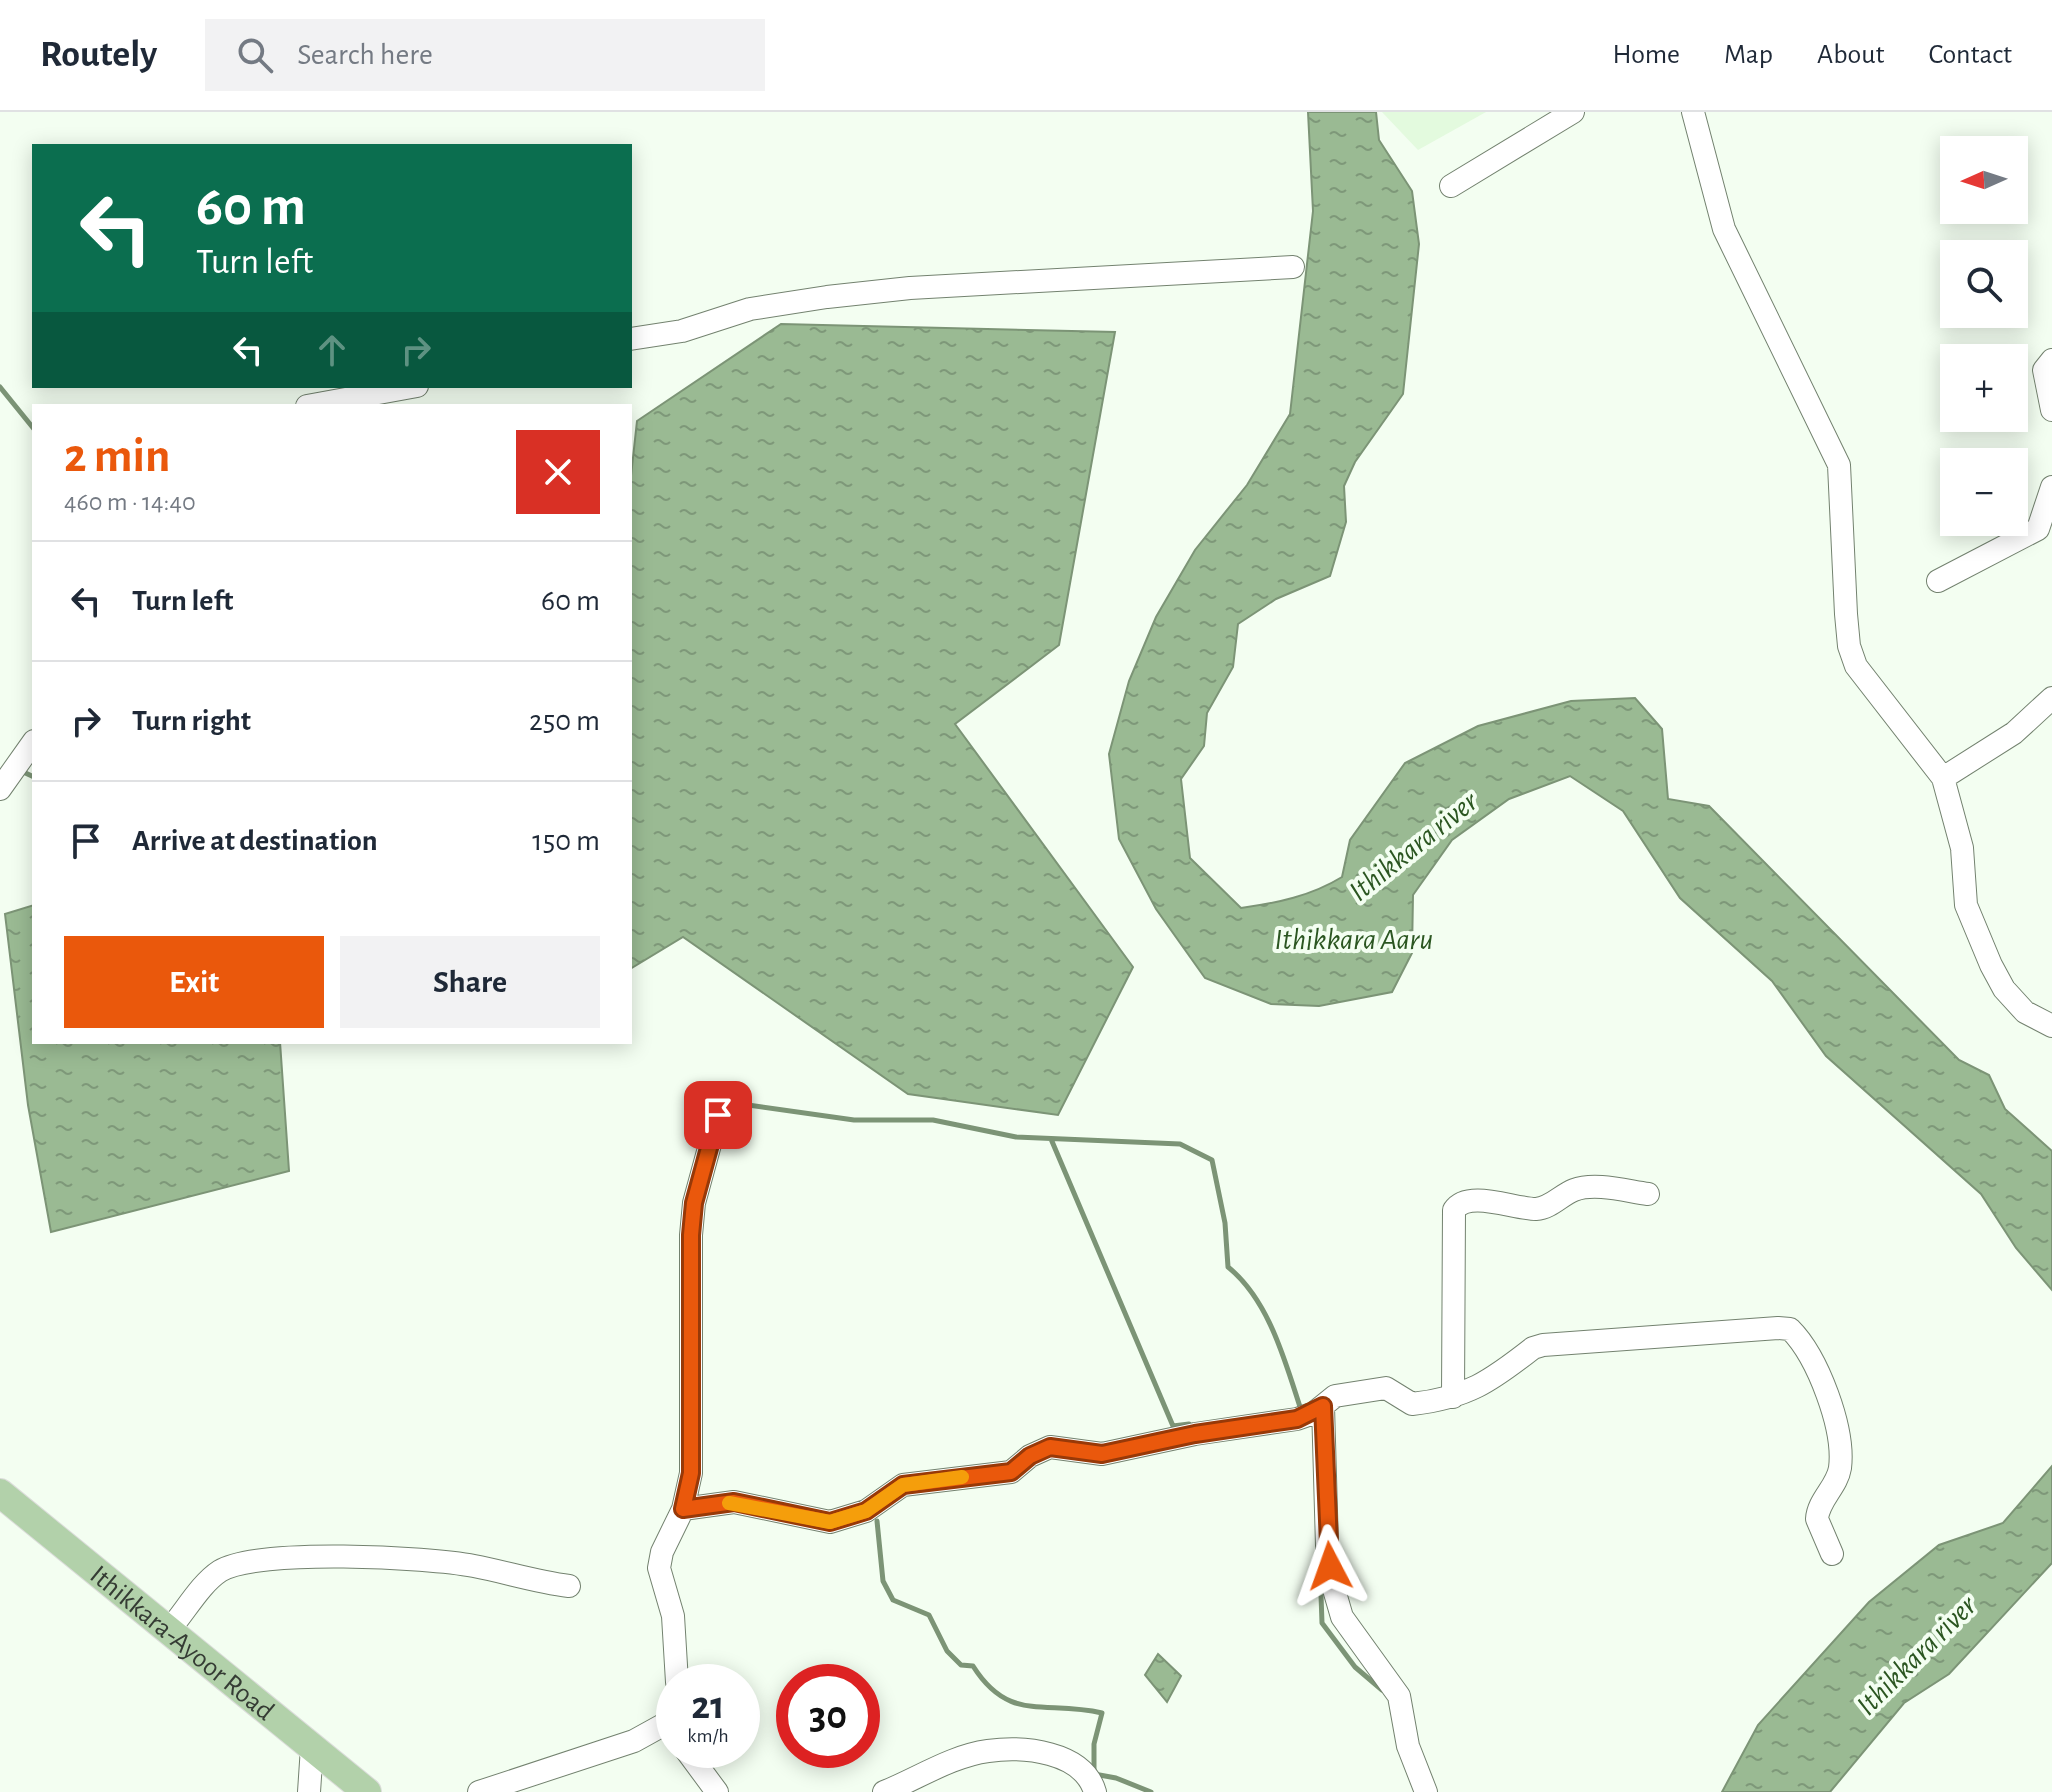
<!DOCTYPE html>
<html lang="en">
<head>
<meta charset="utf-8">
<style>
	:root { --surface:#fff; --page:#f2f2f3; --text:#1f2937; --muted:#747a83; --line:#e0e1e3; --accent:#ea580c }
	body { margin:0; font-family:"Alegreya Sans",sans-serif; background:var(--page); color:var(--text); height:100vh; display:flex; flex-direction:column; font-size:30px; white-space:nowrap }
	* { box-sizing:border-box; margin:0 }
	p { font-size:26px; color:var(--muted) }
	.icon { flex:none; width:44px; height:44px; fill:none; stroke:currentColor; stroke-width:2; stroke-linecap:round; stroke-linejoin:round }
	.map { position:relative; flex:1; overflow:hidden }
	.sheet { position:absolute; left:32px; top:292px; width:600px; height:640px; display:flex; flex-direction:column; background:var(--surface); border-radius:0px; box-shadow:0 4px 20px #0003 }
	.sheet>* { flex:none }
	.banner { position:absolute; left:32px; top:32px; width:600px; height:244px; border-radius:0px; box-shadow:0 4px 20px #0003; background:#0b6e4f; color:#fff; overflow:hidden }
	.needle { width:52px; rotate:267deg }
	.controls { position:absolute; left:1940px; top:24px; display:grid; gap:16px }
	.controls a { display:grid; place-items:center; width:88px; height:88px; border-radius:0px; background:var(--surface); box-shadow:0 4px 20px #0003; font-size:40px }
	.speed { position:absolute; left:656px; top:1552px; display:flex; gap:16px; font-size:40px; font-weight:700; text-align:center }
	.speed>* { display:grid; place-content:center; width:104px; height:104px; border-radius:50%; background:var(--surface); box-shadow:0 4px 20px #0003; line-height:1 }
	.speed small { font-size:20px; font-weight:400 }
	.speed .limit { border:12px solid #d22; background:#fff; color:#111 }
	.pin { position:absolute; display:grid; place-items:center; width:68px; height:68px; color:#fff; margin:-34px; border-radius:16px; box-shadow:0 4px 12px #0006 }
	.me { position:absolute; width:88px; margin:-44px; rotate:356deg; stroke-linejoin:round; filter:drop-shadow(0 0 6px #0008) }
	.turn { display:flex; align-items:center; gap:28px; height:168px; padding:0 32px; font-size:36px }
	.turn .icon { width:104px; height:104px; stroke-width:2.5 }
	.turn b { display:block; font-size:56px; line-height:68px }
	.lanes { display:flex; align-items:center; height:76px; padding:0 32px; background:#0003; justify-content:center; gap:40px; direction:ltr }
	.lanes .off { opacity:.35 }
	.round { display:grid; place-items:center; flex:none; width:84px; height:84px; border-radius:0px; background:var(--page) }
	.summary { display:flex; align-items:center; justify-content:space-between; height:136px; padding:0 32px }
	h1 { font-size:48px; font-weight:700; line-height:60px; color:var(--accent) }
	.button { display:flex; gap:16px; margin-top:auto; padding:16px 32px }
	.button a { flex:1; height:92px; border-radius:0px; background:var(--accent); color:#fff; font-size:32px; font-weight:700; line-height:92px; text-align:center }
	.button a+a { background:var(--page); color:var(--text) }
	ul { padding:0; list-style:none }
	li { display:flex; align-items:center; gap:24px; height:120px; padding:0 32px; border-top:2px solid var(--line) }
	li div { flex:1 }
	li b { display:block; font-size:30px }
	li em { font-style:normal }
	header { display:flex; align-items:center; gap:48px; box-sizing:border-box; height:112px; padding:0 40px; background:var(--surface); border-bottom:2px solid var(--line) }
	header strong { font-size:38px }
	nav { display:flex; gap:44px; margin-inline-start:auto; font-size:28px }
	.search { width:560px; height:72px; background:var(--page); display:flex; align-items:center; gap:20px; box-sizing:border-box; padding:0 28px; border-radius:0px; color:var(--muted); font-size:30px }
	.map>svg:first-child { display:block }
</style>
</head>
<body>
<header>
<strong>Routely</strong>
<div class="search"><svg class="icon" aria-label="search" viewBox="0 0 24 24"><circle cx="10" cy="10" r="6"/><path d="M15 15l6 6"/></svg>Search here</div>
<nav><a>Home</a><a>Map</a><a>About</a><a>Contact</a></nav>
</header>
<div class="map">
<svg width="2052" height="1680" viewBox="0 0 2052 1680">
	<defs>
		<pattern id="water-ripples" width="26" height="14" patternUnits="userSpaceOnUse" patternTransform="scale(2)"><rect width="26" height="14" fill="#9aba93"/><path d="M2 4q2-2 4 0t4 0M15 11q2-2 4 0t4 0" fill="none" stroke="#7e9879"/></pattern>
	</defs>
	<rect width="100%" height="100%" fill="#f3fef1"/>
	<!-- built -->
	<path fill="#e3fade" d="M1382,0H1486L1418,38Z"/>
	<!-- water -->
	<path fill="url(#water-ripples)" stroke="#7c9476" stroke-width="2" d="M1308,0H1376L1379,28L1412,79L1419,132L1403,282L1355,350L1344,374L1346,410L1330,464L1276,487L1238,512L1233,555L1207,601L1204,634L1181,667L1190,746L1241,796C1277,791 1311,784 1342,765L1350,728L1405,651L1478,614L1571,589L1635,586L1662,617L1668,687L1709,694L1959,948L1989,963L2005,997L2052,1039V1178L2016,1136L1981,1082L1826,944L1772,869L1680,786L1623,699L1570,664L1509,687L1452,728L1413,783L1412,841L1392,880L1319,894L1271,892L1205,866L1156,797L1119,727L1109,642L1129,569L1156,505L1195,438L1247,373L1290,302L1313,99Z
		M781,212L1115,220L1059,533L955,612L1133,855L1058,1003L908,982L683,825L630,857V373L637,309Z
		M34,793V930H280L289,1059L51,1120L28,993L5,802Z
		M2052,1354V1451L1949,1562L1904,1591L1830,1680H1722L1758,1613L1869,1490L1939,1433L2003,1411Z
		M1158,1542L1181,1564L1167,1590L1145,1563Z"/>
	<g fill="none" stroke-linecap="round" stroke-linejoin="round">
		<!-- stream -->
		<path stroke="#7c9476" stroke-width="5" d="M0,275L34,317
			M19,658L34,665
			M727,990L854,1008H933L1016,1025L1180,1032L1212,1048L1225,1111L1228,1155C1269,1188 1285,1249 1301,1298
			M1051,1027L1173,1314L1189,1312
			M877,1409L883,1469L893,1488L929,1503L947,1539L961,1553L973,1554C1009,1611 1044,1588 1102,1601L1094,1632V1662L1116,1666L1151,1680
			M1320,1455L1322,1511L1355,1555L1382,1578"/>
		<defs>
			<path id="minor" d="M1693,0L1724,117L1839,353L1846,502L1849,534L1856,554L1943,666L1962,736L1966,793L1991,853L2004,877L2025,900L2052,914
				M1451,74L1573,0
				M630,227L682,219L750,197L827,185L910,176L1293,155
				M2052,248L2044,258L2052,298
				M307,294L417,274
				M1938,469L2038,417L2052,375
				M1943,666L2014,621L2052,586
				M0,677L34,629
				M1453,1285L1454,1098C1468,1077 1514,1097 1536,1097C1551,1096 1561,1083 1574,1078C1595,1070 1626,1079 1648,1082
				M1323,1294L1327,1434L1333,1474L1342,1505L1399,1584L1408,1634L1426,1680
				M683,1397L734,1390L830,1410L866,1399L903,1373L1011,1360L1030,1344L1050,1335L1102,1342L1195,1322L1297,1307L1314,1301L1335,1284L1386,1276L1412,1292C1467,1286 1491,1269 1533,1236L1543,1233L1778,1216L1790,1217C1818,1245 1845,1317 1840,1356C1837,1375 1818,1388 1817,1407L1832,1442
				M169,1518C185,1500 200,1472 220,1459C257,1436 428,1445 474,1454C506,1460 536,1470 569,1474
				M677,1570L673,1504L659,1456L662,1440L683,1397L691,1361V1123L694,1091L718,1003
				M686,1638L717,1680
				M309,1680L312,1635
				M479,1680L634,1629L672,1608L674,1592
				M884,1680C917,1667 951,1644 988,1639C1023,1634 1083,1639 1095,1680"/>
			<g id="major">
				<path id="s1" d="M0,1381L367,1680"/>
			</g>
		</defs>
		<!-- minor casing -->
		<use href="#minor" stroke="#73826f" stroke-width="24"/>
		<!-- major casing -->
		<use href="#major" stroke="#dbdcda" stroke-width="30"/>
		<!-- minor -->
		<use href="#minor" stroke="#fff" stroke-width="22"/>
		<!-- major -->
		<use href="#major" stroke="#b2d1aa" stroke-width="28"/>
	</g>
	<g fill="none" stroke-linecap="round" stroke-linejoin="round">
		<defs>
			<path id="route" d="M718,1003L694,1091L691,1123V1361L683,1397L734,1390L830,1410L866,1399L903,1373L1011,1360L1030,1344L1050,1335L1102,1342L1195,1322L1297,1307L1323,1294L1330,1454"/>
		</defs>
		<!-- route casing -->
		<use href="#route" stroke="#983908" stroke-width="20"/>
		<!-- route -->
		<use href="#route" stroke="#ea580c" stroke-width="14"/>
		<!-- slow -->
		<path stroke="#f59e0b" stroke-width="14" d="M729,1391L830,1410L866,1399L903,1373L962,1365"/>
	</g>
	<g text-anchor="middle" stroke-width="8" stroke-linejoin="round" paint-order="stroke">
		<!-- street labels -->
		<g font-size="28" fill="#353c34" stroke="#f3fef1">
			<text dy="10" stroke="none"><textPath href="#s1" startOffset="236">Ithikkara-Ayoor Road</textPath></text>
		</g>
		<!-- water labels -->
		<g font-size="30" font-style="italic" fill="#2b5621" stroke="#f3fef1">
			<text transform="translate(1413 734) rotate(-39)" y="10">Ithikkara river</text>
			<text x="1354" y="837">Ithikkara Aaru</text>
			<text transform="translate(1916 1543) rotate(-45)" y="10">Ithikkara river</text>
		</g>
	</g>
</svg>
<div class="controls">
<a><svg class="needle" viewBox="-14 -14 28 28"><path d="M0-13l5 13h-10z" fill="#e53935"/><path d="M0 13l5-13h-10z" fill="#747a83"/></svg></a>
<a><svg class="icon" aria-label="search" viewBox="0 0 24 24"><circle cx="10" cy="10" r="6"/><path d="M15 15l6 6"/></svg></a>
<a>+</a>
<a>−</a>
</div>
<div class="speed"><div>21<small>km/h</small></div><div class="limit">30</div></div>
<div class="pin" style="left:718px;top:1003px;background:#d93025"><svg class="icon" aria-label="arrive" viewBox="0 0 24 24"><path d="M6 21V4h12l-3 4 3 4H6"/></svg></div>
<svg class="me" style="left:1330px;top:1454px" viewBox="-20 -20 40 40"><path d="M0-17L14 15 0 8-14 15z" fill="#ea580c" stroke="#fff" stroke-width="4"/></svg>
<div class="banner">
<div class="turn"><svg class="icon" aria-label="left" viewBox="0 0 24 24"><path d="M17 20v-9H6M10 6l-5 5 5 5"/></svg><div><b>60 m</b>Turn left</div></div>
<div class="lanes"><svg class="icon" aria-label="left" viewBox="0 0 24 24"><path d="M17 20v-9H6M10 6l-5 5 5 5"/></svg><svg class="icon off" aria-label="ahead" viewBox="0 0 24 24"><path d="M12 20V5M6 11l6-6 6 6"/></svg><svg class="icon off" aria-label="right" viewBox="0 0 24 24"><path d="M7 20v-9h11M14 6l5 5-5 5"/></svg></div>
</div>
<section class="sheet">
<div class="summary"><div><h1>2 min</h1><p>460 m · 14:40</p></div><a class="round" style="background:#d93025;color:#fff"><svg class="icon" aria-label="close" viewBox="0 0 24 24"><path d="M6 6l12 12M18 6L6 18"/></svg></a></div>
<ul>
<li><svg class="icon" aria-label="left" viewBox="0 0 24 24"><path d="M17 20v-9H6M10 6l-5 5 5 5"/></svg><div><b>Turn left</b></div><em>60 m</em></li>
<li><svg class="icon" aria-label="right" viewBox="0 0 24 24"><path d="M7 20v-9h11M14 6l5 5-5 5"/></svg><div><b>Turn right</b></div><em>250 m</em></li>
<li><svg class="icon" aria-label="arrive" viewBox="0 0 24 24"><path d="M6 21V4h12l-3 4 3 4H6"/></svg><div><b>Arrive at destination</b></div><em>150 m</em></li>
</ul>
<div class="button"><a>Exit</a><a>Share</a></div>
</section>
</div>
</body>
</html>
